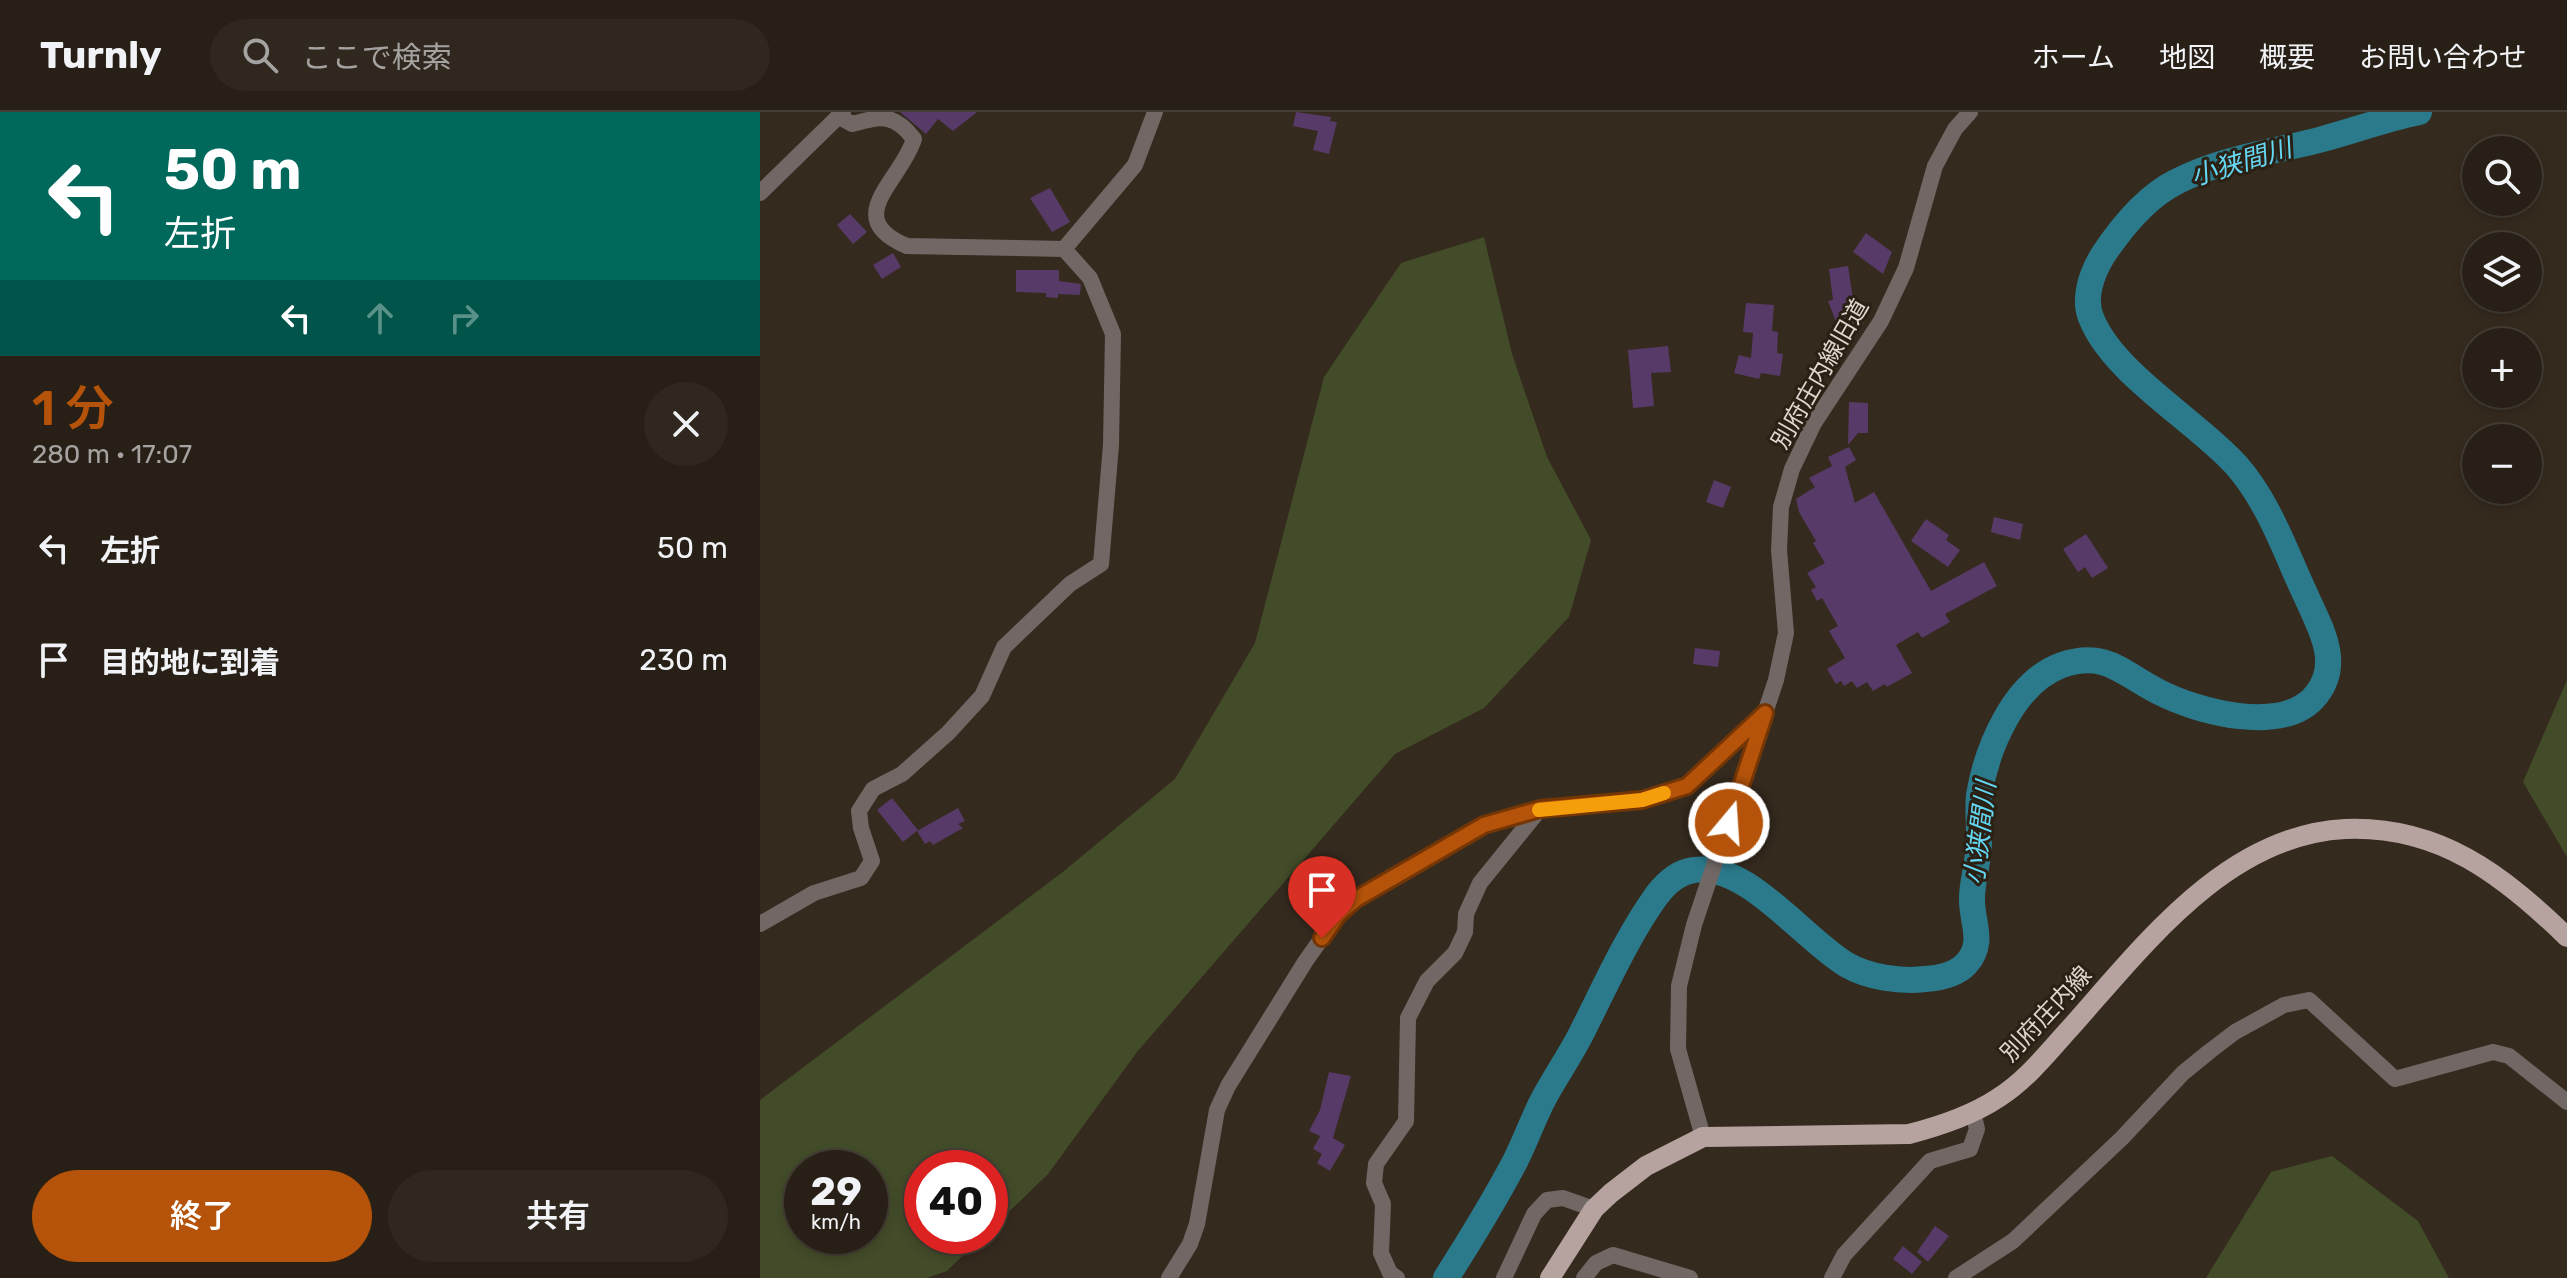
<!DOCTYPE html>
<html lang="ja">
<head>
<meta charset="utf-8">
<style>
	:root { --surface:#282016; --page:#30281f; --text:#f1f3f6; --muted:#a5a3a1; --line:#443e35; --accent:#b45309 }
	body { margin:0; font-family:Rubik,"Noto Sans JP",sans-serif; background:var(--page); color:var(--text); height:100vh; display:flex; flex-direction:column; font-size:30px; white-space:nowrap }
	* { box-sizing:border-box; margin:0 }
	p { font-size:26px; color:var(--muted) }
	.icon { flex:none; width:44px; height:44px; fill:none; stroke:currentColor; stroke-width:2; stroke-linecap:round; stroke-linejoin:round }
	.map { position:relative; flex:1; overflow:hidden }
	.sheet { display:flex; flex-direction:column; background:var(--surface); width:760px }
	.sheet>* { flex:none }
	.banner { background:#00695c; color:#fff; overflow:hidden }
	.tools { position:absolute; left:1702px; top:24px; display:grid; gap:16px }
	.tools a { display:grid; place-items:center; width:80px; height:80px; border-radius:50%; background:var(--surface); box-shadow:0 4px 12px #0003,0 0 0 2px var(--line); font-size:40px }
	.speed { position:absolute; left:24px; top:1038px; display:flex; gap:16px; font-size:40px; font-weight:700; text-align:center }
	.speed>* { display:grid; place-content:center; width:104px; height:104px; border-radius:50%; background:var(--surface); box-shadow:0 4px 12px #0003,0 0 0 2px var(--line); line-height:1 }
	.speed small { font-size:20px; font-weight:400 }
	.speed .limit { border:12px solid #d22; background:#fff; color:#111 }
	.pin { position:absolute; display:grid; place-items:center; width:68px; height:68px; color:#fff; margin:-82px -34px; border-radius:50% 50% 50% 0; rotate:-45deg; box-shadow:0 0 8px #0007 }
	.pin .icon { rotate:45deg }
	.me { position:absolute; width:88px; margin:-44px; rotate:18deg; stroke-linejoin:round; filter:drop-shadow(0 0 6px #0008) }
	.turn { display:flex; align-items:center; gap:28px; height:168px; padding:0 32px; font-size:36px }
	.turn .icon { width:104px; height:104px; stroke-width:2.5 }
	.turn b { display:block; font-size:56px; line-height:68px }
	.lanes { display:flex; align-items:center; height:76px; padding:0 32px; background:#0003; justify-content:center; gap:40px; direction:ltr }
	.lanes .off { opacity:.35 }
	.round { display:grid; place-items:center; flex:none; width:84px; height:84px; border-radius:42px; background:var(--page) }
	.headline { display:flex; align-items:center; justify-content:space-between; height:136px; padding:0 32px }
	h1 { font-size:48px; font-weight:600; line-height:60px; color:var(--accent) }
	.cta { display:flex; gap:16px; margin-top:auto; padding:16px 32px }
	.cta a { flex:1; height:92px; border-radius:48px; background:var(--accent); color:#fff; font-size:32px; font-weight:600; line-height:92px; text-align:center }
	.cta a+a { background:var(--page); color:var(--text) }
	ul { padding:0; list-style:none }
	li { display:flex; align-items:center; gap:24px; height:112px; padding:0 32px }
	li div { flex:1 }
	li b { display:block; font-size:30px }
	li em { font-style:normal }
	header { display:flex; align-items:center; gap:48px; box-sizing:border-box; height:112px; padding:0 40px; background:var(--surface); border-bottom:2px solid var(--line) }
	header strong { font-size:38px }
	nav { display:flex; gap:44px; margin-inline-start:auto; font-size:28px }
	.search { width:560px; height:72px; background:var(--page); display:flex; align-items:center; gap:20px; box-sizing:border-box; padding:0 28px; border-radius:44px; color:var(--muted); font-size:30px }
	main { display:flex; flex:1; min-height:0 }
	.map>svg:first-child { display:block }
</style>
</head>
<body>
<header>
<strong>Turnly</strong>
<div class="search"><svg class="icon" aria-label="search" viewBox="0 0 24 24"><circle cx="10" cy="10" r="6"/><path d="M15 15l6 6"/></svg>ここで検索</div>
<nav><a>ホーム</a><a>地図</a><a>概要</a><a>お問い合わせ</a></nav>
</header>
<main>
<section class="sheet">
<div class="banner">
<div class="turn"><svg class="icon" aria-label="left" viewBox="0 0 24 24"><path d="M17 20v-9H6M10 6l-5 5 5 5"/></svg><div><b>50 m</b>左折</div></div>
<div class="lanes"><svg class="icon" aria-label="left" viewBox="0 0 24 24"><path d="M17 20v-9H6M10 6l-5 5 5 5"/></svg><svg class="icon off" aria-label="ahead" viewBox="0 0 24 24"><path d="M12 20V5M6 11l6-6 6 6"/></svg><svg class="icon off" aria-label="right" viewBox="0 0 24 24"><path d="M7 20v-9h11M14 6l5 5-5 5"/></svg></div>
</div>
<div class="headline"><div><h1>1 分</h1><p>280 m · 17:07</p></div><a class="round"><svg class="icon" aria-label="close" viewBox="0 0 24 24"><path d="M6 6l12 12M18 6L6 18"/></svg></a></div>
<ul>
<li><svg class="icon" aria-label="left" viewBox="0 0 24 24"><path d="M17 20v-9H6M10 6l-5 5 5 5"/></svg><div><b>左折</b></div><em>50 m</em></li>
<li><svg class="icon" aria-label="arrive" viewBox="0 0 24 24"><path d="M6 21V4h12l-3 4 3 4H6"/></svg><div><b>目的地に到着</b></div><em>230 m</em></li>
</ul>
<div class="cta"><a>終了</a><a>共有</a></div>
</section>
<div class="map">
<svg width="1807" height="1166" viewBox="0 0 1807 1166">
	<rect width="100%" height="100%" fill="#352a1e"/>
	<!-- green -->
	<path fill="#434c29" fill-rule="evenodd" d="M724,125L752,242L787,345L831,428L809,505L724,596L635,642L377,940L288,1062L230,1118V1056H162V1124H223L187,1159L167,1166H0V988L304,759L415,667L495,531L564,265L641,151ZM42,1056H110V1124H42Z
		M1807,568V745L1763,670Z
		M1572,1044L1658,1109L1689,1166H1446L1511,1060Z"/>
	<g fill="none" stroke-linecap="round" stroke-linejoin="round">
		<!-- river -->
		<path stroke="#2a7a8c" stroke-width="26" d="M686,1166C709,1130 731,1094 751,1057C764,1034 772,1008 785,984C796,964 809,945 820,924C844,877 866,826 897,783C907,770 918,760 934,758C987,750 1043,827 1087,853C1108,865 1140,870 1165,867C1180,866 1196,863 1206,852C1226,831 1211,809 1212,786C1212,771 1217,756 1218,741C1221,722 1217,702 1219,683C1227,636 1254,570 1302,553C1345,538 1362,561 1397,579C1437,600 1525,624 1557,582C1581,551 1561,517 1547,486C1526,442 1510,392 1477,354C1438,310 1355,263 1332,208C1322,187 1332,161 1343,143C1361,116 1386,85 1416,70C1459,47 1512,40 1559,28C1593,19 1625,7 1659,0"/>
	</g>
	<!-- building -->
	<path fill="#573a67" d="M140,0H217L193,19L178,7L166,22Z
		M536,0L571,5L570,9L577,10L569,42L553,38L558,19L533,14Z
		M290,76L310,110L292,120L270,86Z
		M90,102L107,120L93,132L77,113Z
		M1106,121L1132,140L1123,162L1093,140Z
		M133,141L141,155L122,167L113,153Z
		M1088,154L1092,181L1103,212L1080,220L1068,189L1073,188L1069,157Z
		M256,158H299V169L321,172L320,183L298,182V186L286,185V181L256,180Z
		M986,191L1014,193L1012,219L1018,220L1017,241L1023,242L1020,264L1001,261L999,267L974,261L979,243L991,246L993,221L983,220Z
		M908,234L911,260L891,261L894,294L873,296L868,238Z
		M1089,290L1108,291V321H1098L1088,333Z
		M1089,335L1096,348L1085,355L1095,391L1114,380L1171,479L1224,450L1237,474L1185,502L1190,510L1162,526L1158,520L1136,533L1152,561L1127,575L1125,572L1113,579L1107,570L1097,576L1092,569L1084,574L1081,569L1076,572L1067,557L1085,546L1069,519L1078,514L1062,486L1057,489L1051,478L1056,475L1047,461L1065,451L1053,431L1056,429L1039,400L1036,387L1055,375L1049,366L1072,354L1068,345Z
		M954,368L971,375L963,396L946,390Z
		M1234,405L1263,412L1260,428L1231,420Z
		M1166,407L1189,423L1186,428L1200,438L1188,455L1151,429Z
		M1326,422L1348,456L1332,466L1325,455L1318,460L1303,437Z
		M935,536L960,539L958,555L933,552Z
		M132,686L158,718L143,730L117,698Z
		M198,696L205,709L198,712L203,716L173,733L170,729L165,732L157,719Z
		M569,960L591,964L573,1026L585,1033L570,1059L557,1051L562,1042L553,1037L560,1024L549,1019L560,998Z
		M1175,1114L1189,1124L1168,1150L1157,1140Z
		M1143,1134L1162,1150L1152,1162L1133,1147Z"/>
	<g fill="none" stroke-linecap="round" stroke-linejoin="round">
		<!-- minor -->
		<path stroke="#716866" stroke-width="16" d="M0,81L83,0
			M304,137L375,53L395,0
			M0,812L54,781L101,766L112,749L101,716L99,699L113,677L142,662L188,621L222,584L244,535L310,472L341,452L351,333L353,222L330,166L304,137L147,134C80,106 141,69 154,27C134,1 122,4 92,12L78,4
			M409,1166L430,1132L437,1112L457,998L468,974L545,850L578,803L596,787L724,713L780,697
			M637,1166L630,1161L621,1141L623,1092L614,1071L616,1052L646,1009L648,906L667,869L695,841L705,820L706,802L720,771L780,697L882,688L927,674L1005,601
			M744,1166L774,1102L787,1088L803,1086L834,1097
			M824,1166L836,1151L853,1143L930,1166
			M1072,1166L1084,1143L1170,1049L1210,1037L1217,1017L1213,1000
			M1196,1166L1253,1129L1362,1026L1423,961L1450,939L1475,920L1524,893L1549,888L1635,967L1733,940L1749,944L1807,990"/>
		<!-- tertiary -->
		<path stroke="#716866" stroke-width="16" d="M943,1025L918,937L919,874L934,813L1016,568L1026,521L1019,438L1021,395L1032,357L1054,311L1121,209L1146,156L1175,54L1195,17L1210,0"/>
		<!-- primary -->
		<path stroke="#b6a3a0" stroke-width="20" d="M790,1166L834,1097L851,1081L886,1054L943,1025L1149,1022C1180,1014 1211,1004 1238,986C1267,968 1289,939 1312,914C1385,832 1467,723 1585,717C1679,713 1743,763 1807,825"/>
	</g>
	<g fill="none" stroke-linecap="round" stroke-linejoin="round">
		<defs>
			<path id="route" d="M562,826L578,803L596,787L724,713L780,697L882,688L927,674L1005,601L969,711"/>
		</defs>
		<!-- route casing -->
		<use href="#route" stroke="#753606" stroke-width="20"/>
		<!-- route -->
		<use href="#route" stroke="#b45309" stroke-width="14"/>
		<!-- slow -->
		<path stroke="#f59e0b" stroke-width="14" d="M779,698L882,688L904,681"/>
	</g>
	<g text-anchor="middle" stroke-width="6" stroke-linejoin="round" paint-order="stroke">
		<!-- street labels -->
		<g font-size="24" fill="#ded7cf" stroke="#2b2014">
			<text transform="translate(1060 262) rotate(-60)" y="8">別府庄内線旧道</text>
			<text transform="translate(1286 902) rotate(-47)" y="8">別府庄内線</text>
		</g>
		<!-- water labels -->
		<g font-size="26" font-style="italic" fill="#64d7f3" stroke="#2b2014">
			<text transform="translate(1481 50) rotate(-17)" y="9">小狭間川</text>
			<text transform="translate(1220 721) rotate(-83)" y="9">小狭間川</text>
		</g>
	</g>
</svg>
<div class="tools">
<a><svg class="icon" aria-label="search" viewBox="0 0 24 24"><circle cx="10" cy="10" r="6"/><path d="M15 15l6 6"/></svg></a>
<a><svg class="icon" aria-label="layers" viewBox="0 0 24 24"><path d="M12 4l9 5-9 5-9-5zM3 14l9 5 9-5"/></svg></a>
<a>+</a>
<a>−</a>
</div>
<div class="speed"><div>29<small>km/h</small></div><div class="limit">40</div></div>
<div class="pin" style="left:562px;top:826px;background:#d93025"><svg class="icon" aria-label="arrive" viewBox="0 0 24 24"><path d="M6 21V4h12l-3 4 3 4H6"/></svg></div>
<svg class="me" style="left:969px;top:711px" viewBox="-20 -20 40 40"><circle r="17" fill="#b45309" stroke="#fff" stroke-width="3"/><path d="M0-11L8 9 0 5-8 9z" fill="#fff"/></svg>
</div>
</main>
</body>
</html>
